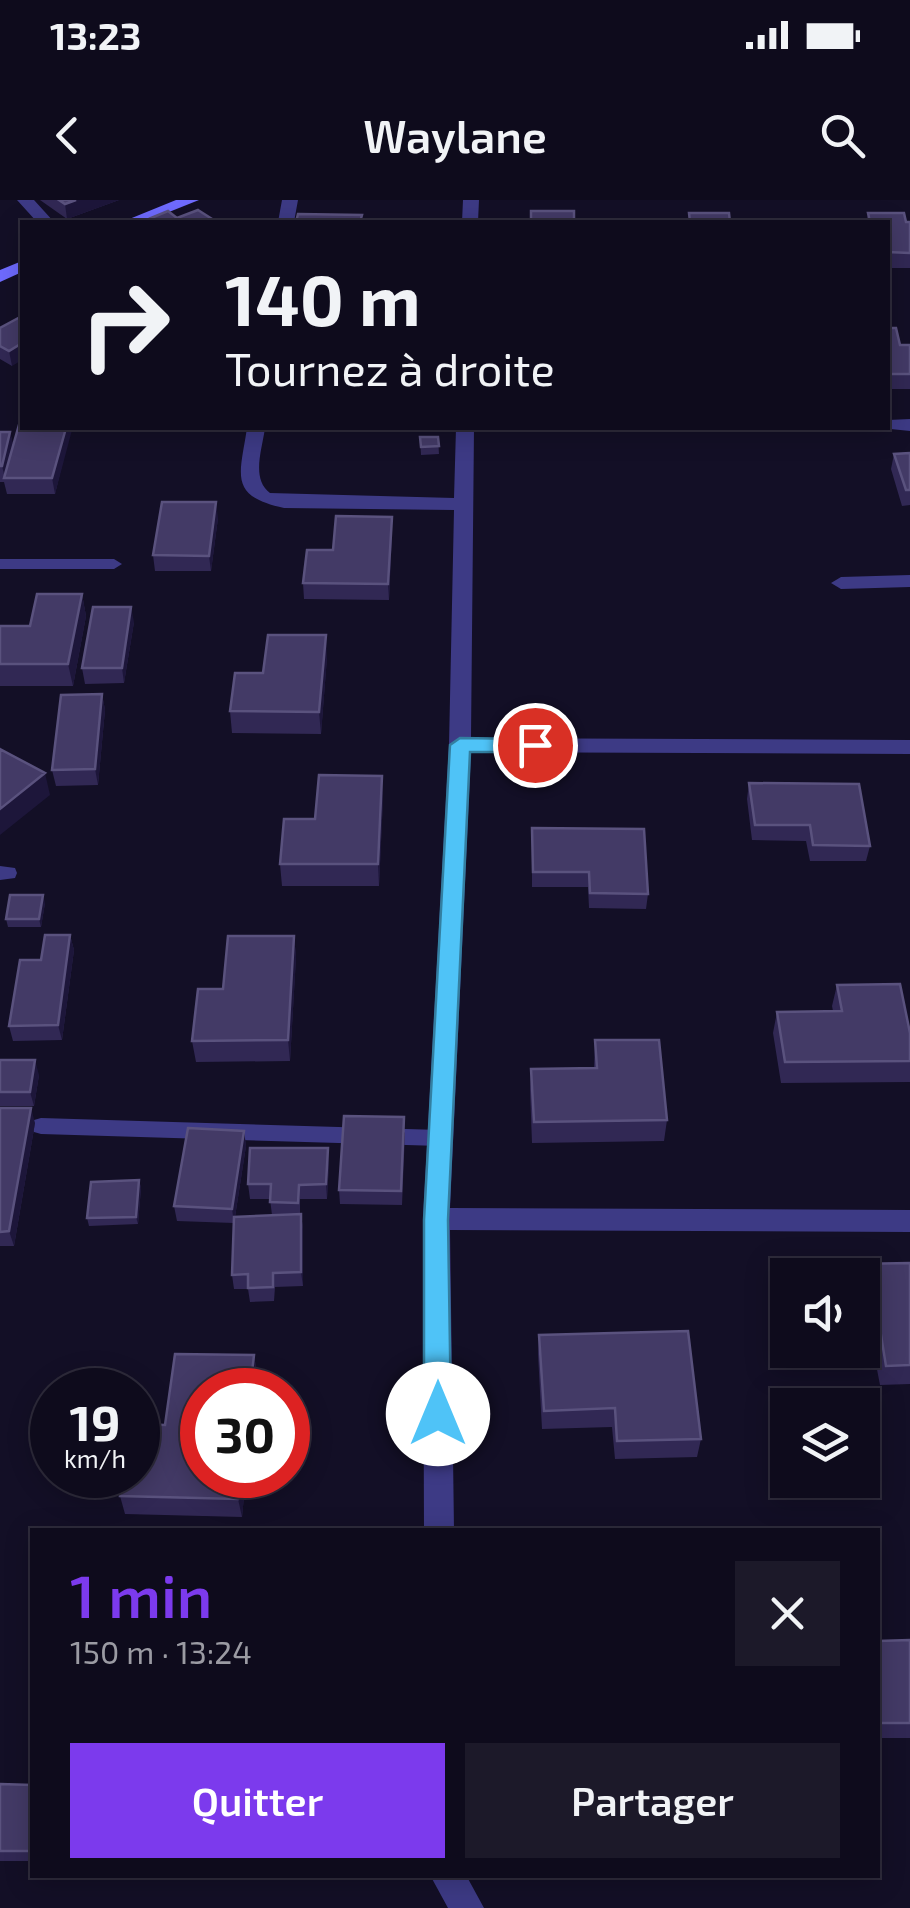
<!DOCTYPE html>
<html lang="fr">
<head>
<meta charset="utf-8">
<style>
	:root { --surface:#0e0b1c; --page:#1c1929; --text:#f1f3f6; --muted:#9b9ba3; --line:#2e2b3b; --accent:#7c3aed }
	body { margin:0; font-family:"Exo 2",sans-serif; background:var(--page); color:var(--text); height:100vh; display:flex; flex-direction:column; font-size:38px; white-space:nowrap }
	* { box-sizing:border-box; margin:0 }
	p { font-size:32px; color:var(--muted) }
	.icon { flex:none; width:55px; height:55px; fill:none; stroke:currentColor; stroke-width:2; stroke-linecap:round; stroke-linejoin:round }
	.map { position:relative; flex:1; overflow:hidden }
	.panel { position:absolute; left:30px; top:1328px; width:850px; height:350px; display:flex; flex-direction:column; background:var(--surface); border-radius:0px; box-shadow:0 5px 25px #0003,0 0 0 2px var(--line) }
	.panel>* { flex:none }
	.guide { position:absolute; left:20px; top:20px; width:870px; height:210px; border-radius:0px; box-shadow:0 5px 25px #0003,0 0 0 2px var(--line); background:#0e0b1c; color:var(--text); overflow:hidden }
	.tools { position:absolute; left:770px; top:1058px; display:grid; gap:20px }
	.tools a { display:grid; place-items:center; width:110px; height:110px; border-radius:0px; background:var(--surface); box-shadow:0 5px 25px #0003,0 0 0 2px var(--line); font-size:50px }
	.speed { position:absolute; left:30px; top:1168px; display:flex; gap:20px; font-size:50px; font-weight:700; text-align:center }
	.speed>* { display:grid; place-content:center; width:130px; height:130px; border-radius:50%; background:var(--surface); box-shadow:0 5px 25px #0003,0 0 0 2px var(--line); line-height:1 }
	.speed small { font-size:25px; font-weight:400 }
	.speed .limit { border:15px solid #d22; background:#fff; color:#111 }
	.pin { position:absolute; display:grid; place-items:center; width:85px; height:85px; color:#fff; margin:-42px; border:5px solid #fff; border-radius:50%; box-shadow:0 2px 10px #0007 }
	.me { position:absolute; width:110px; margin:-55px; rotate:0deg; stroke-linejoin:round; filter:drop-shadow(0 0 8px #0008) }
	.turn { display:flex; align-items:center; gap:35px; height:210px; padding:0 40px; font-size:45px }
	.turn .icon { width:130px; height:130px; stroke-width:2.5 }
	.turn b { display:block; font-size:70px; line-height:85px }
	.round { display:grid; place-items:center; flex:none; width:105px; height:105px; border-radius:0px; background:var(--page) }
	.overview { display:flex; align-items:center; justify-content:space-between; height:170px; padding:0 40px }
	h1 { font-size:60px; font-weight:600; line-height:75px; color:var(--accent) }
	.action { display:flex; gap:20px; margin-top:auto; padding:20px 40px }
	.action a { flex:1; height:115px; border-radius:0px; background:var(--accent); color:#fff; font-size:40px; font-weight:600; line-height:115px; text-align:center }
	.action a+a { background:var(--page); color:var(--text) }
	.status { display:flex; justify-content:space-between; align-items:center; height:70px; padding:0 50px; background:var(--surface); direction:ltr }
	.status svg { height:28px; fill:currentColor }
	header { display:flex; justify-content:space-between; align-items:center; height:130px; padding:0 40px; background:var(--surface); font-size:45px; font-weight:600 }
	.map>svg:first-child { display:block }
</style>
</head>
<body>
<div class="status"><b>13:23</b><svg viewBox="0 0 49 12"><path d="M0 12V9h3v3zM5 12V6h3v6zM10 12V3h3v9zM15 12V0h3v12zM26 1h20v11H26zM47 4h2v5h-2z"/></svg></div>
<header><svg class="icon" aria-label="back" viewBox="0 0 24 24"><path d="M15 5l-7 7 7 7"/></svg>Waylane<svg class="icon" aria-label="search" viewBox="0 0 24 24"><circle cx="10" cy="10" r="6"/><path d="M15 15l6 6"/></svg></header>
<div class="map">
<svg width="910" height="1708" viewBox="0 0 910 1708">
	<rect width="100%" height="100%" fill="#130f26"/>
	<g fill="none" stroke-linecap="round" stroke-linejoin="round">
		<!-- service -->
		<path fill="#3d3a85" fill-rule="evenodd" d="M0,359H114L122,364L114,369H0Z
			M0,666L15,668L17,673L15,678L0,680Z
			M41,918L440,930L447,932L450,938L447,944L440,946L41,934L34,932L31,926L34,920Z"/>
		<!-- minor -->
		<path fill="#3d3a85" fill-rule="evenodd" d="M17,0H34L54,22H37Z
			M282,0H298L294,22H278Z
			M463,0H479L478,22H462Z
			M910,219V231L881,228H888V220Z
			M247,228H265C262,250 251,279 270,293L454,298L456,228H474L471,538L910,540V554L471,552L450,1008L910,1010V1032L450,1030L454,1330H424L423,1019L449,545L454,310L284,308C228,296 240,275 247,228Z
			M910,375V387L841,389L831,383L841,377Z
			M430,1675H466L484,1708H448Z"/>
		<!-- secondary -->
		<path fill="#6f6bff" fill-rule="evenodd" d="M176,0H199L144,22H122Z
			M22,61V72L0,82V70Z"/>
	</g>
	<!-- wall -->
	<path fill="#312854" d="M40,0H119L67,19Z
		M868,13L910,22V68H888V22H867Z
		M22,116L12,166L0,159V128Z
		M888,128L900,145H910V189H888Z
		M22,228H71L55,294H7L4,282H0V232H10L13,245Z
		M420,237H438L439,254L421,255Z
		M910,253V305L902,306L891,269L894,254Z
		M218,318L211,371H155L153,355Z
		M392,332L389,400L304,399L303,383L333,350Z
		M82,394L86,416L73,486H0V426H30Z
		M134,422L124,483L85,484L82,468Z
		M327,457L321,534L232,533L230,511L263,473Z
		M102,494L105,510L98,585L56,586L52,570Z
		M749,583L870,646L866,661H810L806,641L752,640L747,599Z
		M383,598L379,686H282L280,664Z
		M532,628L648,694L646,709L589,708L588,687H532Z
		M45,703L41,727H8L6,719Z
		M70,735L74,750L62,840L13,841L9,826Z
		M294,736L296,757L290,861L196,862L192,841L223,789Z
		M837,785L910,833V882L781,883L773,833L777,812L833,811L832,806Z
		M595,840L667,920L664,941L532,943L530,890L531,869L594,868Z
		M0,860L39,875L34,906H0Z
		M0,908L35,923L14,1046H0Z
		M244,931L246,946L235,1017L272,1015L270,999H250L248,984L329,963L327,999H300V1014H301L303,1029V1086L275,1087L274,1101L250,1102L248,1089H234L232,1075L234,1023L177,1021L174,1006Z
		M405,932L402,1005L340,1004L339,990Z
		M139,980L141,988L138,1024L89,1026L87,1018Z
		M910,1063V1184L880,1185L874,1154L806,1156L805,1150H862V1075H798L800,1065Z
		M539,1135L701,1239L697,1257L615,1259L612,1227L542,1229L538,1154Z
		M175,1154L254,1155L257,1174L255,1190H202V1275H246L242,1317L125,1314L120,1296L123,1275H138V1224L165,1225Z
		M910,1440V1538H878V1441Z
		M0,1584L32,1585V1661H0Z"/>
	<!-- shaded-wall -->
	<path fill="#1d163a" d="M76,0H119L67,19L65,4Z
		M22,143V160L12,166L9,151Z
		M66,228H71L72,230L55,294L52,278Z
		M10,232L14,247L5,278L2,266Z
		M216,302L218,318L211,371L209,356Z
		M392,317V332L389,400L388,384Z
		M82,394L86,416L73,486L68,464Z
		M131,407L134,422L124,483L122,468Z
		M326,435L327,457L321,534L319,512Z
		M102,494L105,510L98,585L95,569Z
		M45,573L50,595L0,635V609Z
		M382,576L383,598L379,686L378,664Z
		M43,695L45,703L41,727L39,719Z
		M70,735L74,750L62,840L58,825Z
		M294,736L296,757L290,861L288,840Z
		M35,860L39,875L34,906L30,892Z
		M31,908L35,923L14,1046L9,1031Z
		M244,931L246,946L234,1023L232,1009Z
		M328,948L329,963L327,999L326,984Z
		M139,980L141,988L138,1024L136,1017Z
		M301,1014L303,1029V1086L301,1072Z
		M254,1155L257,1174L255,1190H250Z
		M241,1275H246L242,1317L238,1299Z"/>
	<!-- building -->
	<path fill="#433a66" stroke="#5a527e" stroke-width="2.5" d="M59,0H76L65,4Z
		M198,10L212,19L204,22H158L151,18L168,11L177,18Z
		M531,11H574V22H531Z
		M689,13H729L730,22H690Z
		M868,13H904L906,22H910V53L888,52V22H870Z
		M298,14L362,15L360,22H296Z
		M22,116V143L9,151L0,146V128Z
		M888,128H896L900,145H910V174H888Z
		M22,214V228H66L52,278H4Z
		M0,232H10L2,266H0Z
		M420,237H438L439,246L421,247Z
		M910,253V290H906L894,254Z
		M162,302H216L209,356L153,355Z
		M336,316L392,317L388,384L303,383L307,350H333Z
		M37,394H82L68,464H0V426H30Z
		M93,407H131L122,468H82Z
		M268,435H326L319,512L230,511L235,473H263Z
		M102,494L95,569L52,570L61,495Z
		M0,549L45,573L0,609Z
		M319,575L382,576L378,664H280L284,619H315Z
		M749,583L859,584L870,646L813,645L810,625H755Z
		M532,628L644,629L648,694L590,693L589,672H533Z
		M10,695H43L39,719H6Z
		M45,735H70L58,825L9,826L20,760H41Z
		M228,736H294L288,840L192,841L198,789H223Z
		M900,784L910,833V861L785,862L777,812L842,811L837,785Z
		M595,840H659L667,920L534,922L531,869L597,868Z
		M0,860H35L30,892H0Z
		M0,908H31L9,1031L0,1032Z
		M344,916L404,917L401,991L339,990Z
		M188,928L244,931L232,1009L174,1006Z
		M250,948H328L326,984L299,985L298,1003L270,1002L271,984H248Z
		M139,980L136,1017L87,1018L91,982Z
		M301,1014V1072L273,1073V1087L248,1088V1074L232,1075L234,1017Z
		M910,1063V1165L886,1166L881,1135H862V1075H802L800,1065Z
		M688,1131L701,1239L617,1241L615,1208L544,1211L539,1135Z
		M175,1154L254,1155L250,1190H202V1275H241L238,1299L120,1296L123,1275H138V1224L165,1225Z
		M910,1440V1523H878V1441Z
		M0,1584L32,1585V1651H0Z"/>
	<!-- route -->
	<path fill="#4fc3f7" stroke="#337fa1" stroke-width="2.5" d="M460,538L535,539L545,545L535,552H470L448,1020L451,1214L447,1222L438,1225L428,1222L424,1214V1020L450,545Z"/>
</svg>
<div class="tools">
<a><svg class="icon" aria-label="sound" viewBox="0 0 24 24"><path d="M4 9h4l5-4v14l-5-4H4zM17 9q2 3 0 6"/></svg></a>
<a><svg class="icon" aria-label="layers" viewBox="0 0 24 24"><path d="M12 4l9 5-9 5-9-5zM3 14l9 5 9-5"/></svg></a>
</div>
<div class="speed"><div>19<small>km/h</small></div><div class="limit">30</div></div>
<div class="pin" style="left:535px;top:545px;background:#d93025"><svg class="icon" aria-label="arrive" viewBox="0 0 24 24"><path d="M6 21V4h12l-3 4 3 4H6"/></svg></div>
<svg class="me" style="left:438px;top:1214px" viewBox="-20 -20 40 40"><circle r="19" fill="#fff"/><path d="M0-13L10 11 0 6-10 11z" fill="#4fc3f7"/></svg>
<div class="guide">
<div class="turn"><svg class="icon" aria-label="right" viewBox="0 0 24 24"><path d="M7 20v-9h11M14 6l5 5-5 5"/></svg><div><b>140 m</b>Tournez à droite</div></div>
</div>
<section class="panel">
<div class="overview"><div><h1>1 min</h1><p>150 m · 13:24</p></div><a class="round"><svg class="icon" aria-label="close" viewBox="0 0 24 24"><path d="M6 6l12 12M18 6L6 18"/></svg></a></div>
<div class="action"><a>Quitter</a><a>Partager</a></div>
</section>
</div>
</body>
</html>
